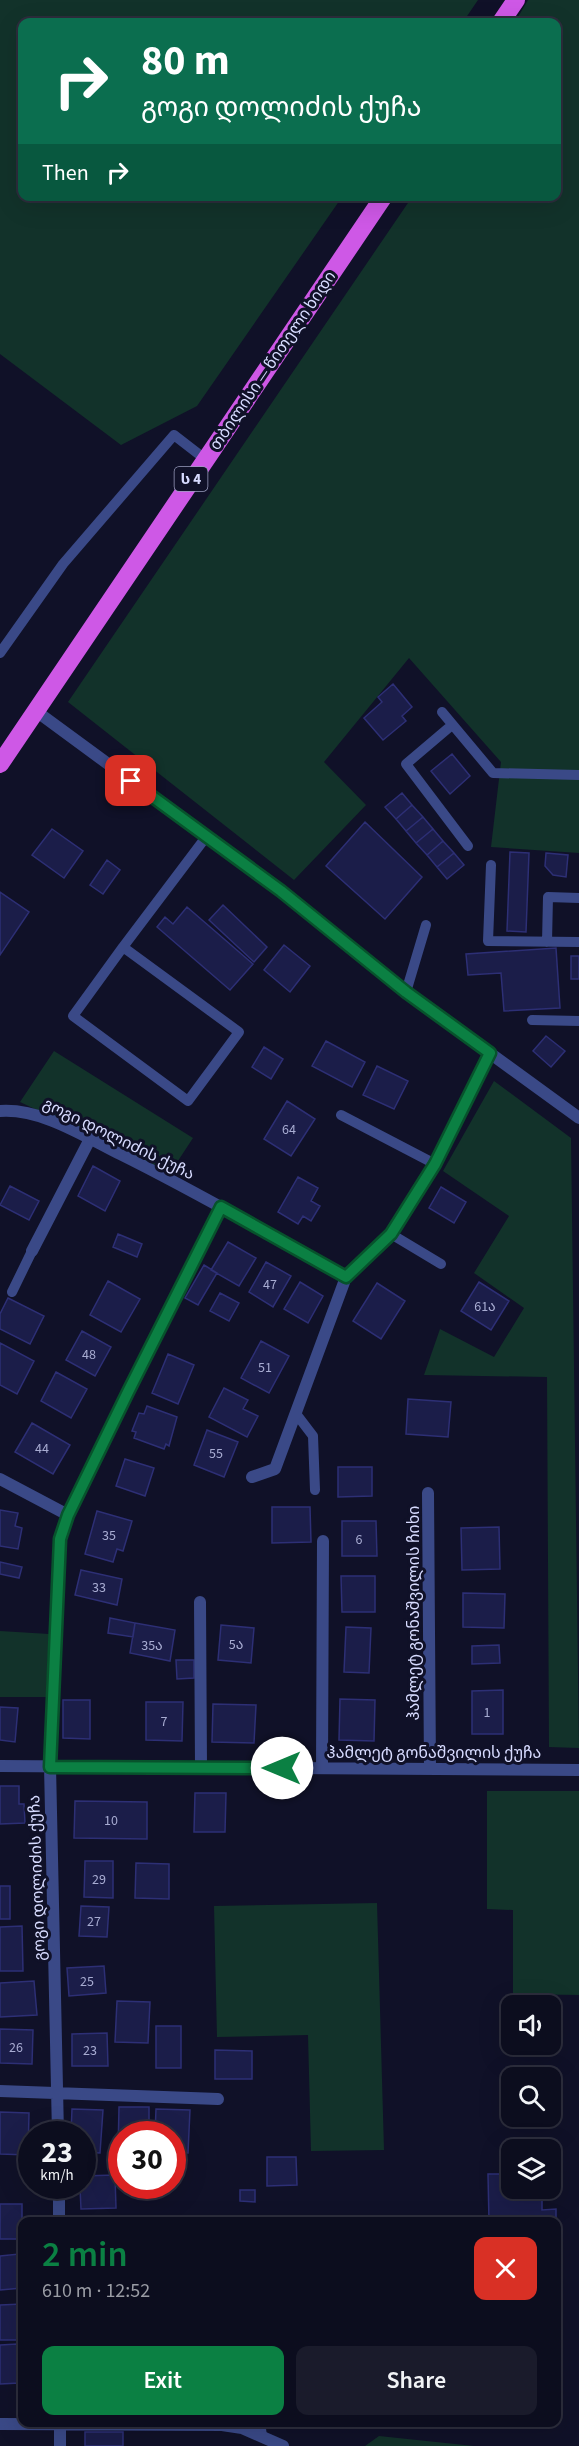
<!DOCTYPE html>
<html lang="en">
<head>
<meta charset="utf-8">
<style>
	:root { --surface:#0c0d1e; --page:#1a1b2b; --text:#f1f3f6; --muted:#9a9ca4; --line:#2c2d3c; --accent:#0b8043 }
	body { margin:0; font-family:"Source Sans 3","Noto Sans Georgian",sans-serif; background:var(--page); color:var(--text); height:100vh; display:flex; flex-direction:column; font-size:22px; white-space:nowrap }
	* { box-sizing:border-box; margin:0 }
	p { font-size:20px; color:var(--muted) }
	.icon { flex:none; width:33px; height:33px; fill:none; stroke:currentColor; stroke-width:2; stroke-linecap:round; stroke-linejoin:round }
	.map { position:relative; flex:1; overflow:hidden }
	.side { position:absolute; left:18px; top:2217px; width:543px; height:210px; display:flex; flex-direction:column; background:var(--surface); border-radius:12px; box-shadow:0 6px 24px #0002,0 0 0 2px var(--line) }
	.side>* { flex:none }
	.banner { position:absolute; left:18px; top:18px; width:543px; height:183px; border-radius:12px; box-shadow:0 6px 24px #0002,0 0 0 2px var(--line); background:#0b6e4f; color:#fff; overflow:hidden }
	.tools { position:absolute; left:501px; top:1995px; display:grid; gap:12px }
	.tools a { display:grid; place-items:center; width:60px; height:60px; border-radius:12px; background:var(--surface); box-shadow:0 6px 24px #0002,0 0 0 2px var(--line); font-size:30px }
	.speed { position:absolute; left:18px; top:2121px; display:flex; gap:12px; font-size:30px; font-weight:700; text-align:center }
	.speed>* { display:grid; place-content:center; width:78px; height:78px; border-radius:50%; background:var(--surface); box-shadow:0 6px 24px #0002,0 0 0 2px var(--line); line-height:1 }
	.speed small { font-size:15px; font-weight:400 }
	.speed .limit { border:9px solid #d22; background:#fff; color:#111 }
	.pin { position:absolute; display:grid; place-items:center; width:51px; height:51px; color:#fff; margin:-26px; border-radius:12px; box-shadow:0 3px 9px #0006 }
	.me { position:absolute; width:66px; margin:-33px; rotate:270deg; stroke-linejoin:round; filter:drop-shadow(0 0 4px #0008) }
	.turn { display:flex; align-items:center; gap:21px; height:126px; padding:0 24px; font-size:27px }
	.turn .icon { width:78px; height:78px; stroke-width:2.5 }
	.turn b { display:block; font-size:42px; line-height:51px }
	.then { display:flex; align-items:center; height:57px; padding:0 24px; background:#0003; gap:12px; font-size:22px }
	.round { display:grid; place-items:center; flex:none; width:63px; height:63px; border-radius:12px; background:var(--page) }
	.overview { display:flex; align-items:center; justify-content:space-between; height:102px; padding:0 24px }
	h1 { font-size:36px; font-weight:600; line-height:45px; color:var(--accent) }
	.action { display:flex; gap:12px; margin-top:auto; padding:12px 24px }
	.action a { flex:1; height:69px; border-radius:12px; background:var(--accent); color:#fff; font-size:24px; font-weight:600; line-height:69px; text-align:center }
	.action a+a { background:var(--page); color:var(--text) }
	.map>svg:first-child { display:block }
</style>
</head>
<body>
<div class="map">
<svg width="579" height="2446" viewBox="0 0 579 2446">
	<rect width="100%" height="100%" fill="#101128"/>
	<!-- green -->
	<path fill="#12322a" d="M0,0H478L463,22H22V196L342,197L197,406L121,445L0,354Z
		M528,0H579V853L491,847L501,762L409,658L324,762L366,805L294,880L68,702L412,197L556,196V22H515Z
		M54,1051L193,1138L170,1173L20,1102Z
		M494,1081L571,1138L579,1748L549,1747L547,1377L424,1375L440,1329L494,1357L524,1308L474,1273L509,1216L443,1171Z
		M0,1631L49,1634L46,1697H0Z
		M487,1791H579V1995L513,1994V1910L487,1909Z
		M377,1903L384,2150L311,2151L308,2035L217,2037L214,1906Z
		M379,2436L474,2446H365Z"/>
	<!-- building -->
	<path fill="#1b1d49" stroke="#2d2f75" stroke-width="1.5" d="M393,684L412,707L402,716L406,721L383,740L364,718L382,702L378,697Z
		M452,754L470,776L450,794L431,771Z
		M402,793L412,805L396,819L385,807Z
		M412,805L423,817L406,831L396,819Z
		M423,817L433,829L416,843L406,831Z
		M365,822L422,877L385,919L326,866Z
		M52,829L83,851L64,878L32,855Z
		M433,829L443,841L427,855L416,843Z
		M443,841L454,853L437,867L427,855Z
		M510,852L529,853L526,932L507,931Z
		M454,853L464,865L447,879L437,867Z
		M546,853L568,855L566,877L553,875L545,866Z
		M107,860L120,870L103,894L90,885Z
		M0,892L29,912L0,955Z
		M223,905L267,947L254,962L209,920Z
		M187,907L253,964L230,990L157,927L165,917L173,924Z
		M284,945L310,966L290,992L264,970Z
		M556,948L560,1008L504,1011L501,973L468,975L466,954Z
		M571,956H579V979H571Z
		M546,1036L565,1051L551,1067L533,1051Z
		M326,1041L365,1062L352,1087L312,1066Z
		M264,1047L283,1059L271,1079L252,1067Z
		M377,1066L408,1081L394,1109L363,1095Z
		M287,1101L315,1119L291,1156L264,1139Z
		M93,1166L120,1181L105,1211L78,1196Z
		M298,1177L318,1188L311,1201L320,1206L311,1221L303,1216L298,1224L278,1212Z
		M10,1186L39,1201L29,1220L0,1205Z
		M441,1187L466,1202L454,1223L429,1208Z
		M118,1234L142,1244L137,1257L113,1247Z
		M228,1242L256,1258L239,1286L211,1270Z
		M266,1262L291,1276L273,1307L249,1292Z
		M204,1265L217,1273L198,1305L185,1298Z
		M108,1281L140,1299L121,1332L90,1315Z
		M300,1282L323,1296L308,1323L284,1309Z
		M479,1282L509,1301L491,1330L461,1311Z
		M377,1283L405,1301L381,1339L353,1321Z
		M220,1293L239,1303L229,1321L210,1311Z
		M8,1298L44,1316L30,1344L0,1329V1314Z
		M82,1331L111,1347L95,1376L66,1360Z
		M261,1341L289,1356L269,1393L241,1378Z
		M0,1343L34,1361L17,1394L0,1385Z
		M168,1354L194,1365L178,1404L152,1393Z
		M56,1372L87,1389L71,1418L41,1401Z
		M224,1388L248,1400L243,1409L258,1416L247,1437L209,1417Z
		M408,1399L451,1402L448,1437L406,1434Z
		M147,1406L177,1417L169,1446L166,1444L164,1449L134,1438L136,1432L132,1431L139,1413L144,1414Z
		M32,1423L70,1445L53,1474L15,1452Z
		M207,1430L238,1442L224,1477L194,1465Z
		M125,1459L154,1468L145,1496L116,1486Z
		M338,1467H372V1496L338,1497Z
		M272,1507H310L311,1542L272,1543Z
		M0,1510L18,1513L15,1526L22,1528L18,1549L0,1546Z
		M97,1511L132,1521L123,1551L117,1549L113,1562L85,1554Z
		M342,1521H376L377,1556H342Z
		M499,1527L500,1569L462,1570L461,1528Z
		M0,1562L22,1567L19,1578L0,1574Z
		M81,1570L122,1579L117,1605L75,1595Z
		M341,1576H375V1612H342Z
		M463,1593L505,1594L504,1628L463,1627Z
		M110,1618L135,1623L133,1637L108,1633Z
		M135,1623L175,1630L170,1661L130,1653Z
		M221,1625L254,1628L251,1663L218,1660Z
		M346,1627L371,1628L369,1673L344,1672Z
		M499,1645L500,1663L472,1664V1646Z
		M176,1660H194V1678L177,1679Z
		M503,1690V1734H472V1691Z
		M340,1699L375,1700L374,1741L339,1740Z
		M63,1700H90V1739L63,1738Z
		M146,1702H183L182,1741L146,1740Z
		M213,1704L256,1705L254,1743L212,1742Z
		M0,1707L18,1708L15,1742L0,1740Z
		M0,1786H19V1804H24L25,1823L0,1824Z
		M195,1793H226L225,1832H194Z
		M75,1801L147,1802V1839L74,1838Z
		M85,1861H113V1898L84,1897Z
		M136,1863L169,1864V1899L135,1898Z
		M0,1886H10V1919H0Z
		M81,1906L109,1907L107,1937L79,1936Z
		M22,1926L23,1971H0V1927Z
		M104,1966L106,1993L69,1996L67,1968Z
		M34,1981L37,2015L0,2017V1983Z
		M117,2001L150,2002L148,2043L115,2042Z
		M156,2026H181V2068H156Z
		M0,2029L33,2030L32,2064L0,2063Z
		M107,2033L108,2066H72V2034Z
		M215,2050L252,2051V2079H215Z
		M119,2107H149V2134H122V2153H118Z
		M72,2109L103,2110L100,2153L82,2152V2134H71Z
		M156,2109L190,2110L188,2153L172,2152V2134H155Z
		M0,2112L29,2113L28,2155L0,2154Z
		M267,2157H296L297,2185L267,2186Z
		M488,2174H512V2188H542V2210L556,2209V2222H489Z
		M115,2175L116,2208L81,2209L80,2188H65V2186H82V2176Z
		M240,2190H255V2202L240,2201Z
		M0,2204H22V2239H0Z
		M19,2254L22,2288L0,2290V2256Z
		M22,2304V2340H0V2305Z
		M556,2342H561L562,2399H556Z
		M17,2344L19,2383L0,2384V2345Z
		M85,2432H123V2446H85Z"/>
	<g fill="none" stroke-linecap="round" stroke-linejoin="round">
		<!-- service -->
		<path stroke="#3a4987" stroke-width="10" d="M0,653L63,564L174,435L205,459
			M442,712L493,773L579,775
			M452,725L406,764L468,846
			M491,865L488,941L579,942
			M547,942L548,897L579,898
			M123,947L73,1016L188,1101L239,1032L123,947L206,837
			M406,992L426,925
			M532,1020L579,1021
			M341,1115L435,1164
			M391,1234L441,1264
			M12,1292L32,1251
			M297,1415L313,1436L315,1490
			M260,2422L262,2436"/>
		<!-- minor -->
		<path stroke="#3a4987" stroke-width="12" d="M0,1111C41,1108 84,1136 120,1154C197,1192 271,1235 346,1277
			M32,1251L90,1139
			M252,1477L275,1469L346,1277L391,1234L435,1164L490,1053
			M0,1479L68,1515
			M428,1493L430,1769
			M200,1602L201,1767
			M0,1766L579,1770
			M322,1768L323,1541
			M0,2091L218,2099
			M58,2134L50,1766L60,1539L68,1515L128,1392L221,1207
			M59,2186V2222
			M0,2424L222,2425L242,2428L283,2446
			M60,2446V2422"/>
		<!-- tertiary -->
		<path stroke="#3a4987" stroke-width="12" d="M36,711L281,891L406,992L579,1118"/>
		<!-- trunk -->
		<path stroke="#ce58e6" stroke-width="18" d="M501,22L516,0
			M0,764L384,196"/>
	</g>
	<g fill="none" stroke-linecap="round" stroke-linejoin="round">
		<defs>
			<path id="route" d="M131,781L281,891L406,992L490,1053L435,1164L391,1234L346,1277L221,1207L128,1392L68,1515L60,1539L50,1767L282,1768"/>
		</defs>
		<!-- route casing -->
		<use href="#route" stroke="#07532c" stroke-width="15"/>
		<!-- route -->
		<use href="#route" stroke="#0b8043" stroke-width="10"/>
	</g>
	<g text-anchor="middle" stroke-width="6" stroke-linejoin="round" paint-order="stroke">
		<!-- number labels -->
		<g font-size="14" fill="#a8acd2">
			<text x="289" y="1134">64</text>
			<text x="270" y="1289">47</text>
			<text x="485" y="1311">61ა</text>
			<text x="89" y="1359">48</text>
			<text x="265" y="1372">51</text>
			<text x="42" y="1453">44</text>
			<text x="216" y="1458">55</text>
			<text x="109" y="1540">35</text>
			<text x="359" y="1544">6</text>
			<text x="99" y="1592">33</text>
			<text x="236" y="1649">5ა</text>
			<text x="152" y="1650">35ა</text>
			<text x="487" y="1717">1</text>
			<text x="164" y="1726">7</text>
			<text x="111" y="1825">10</text>
			<text x="99" y="1884">29</text>
			<text x="94" y="1926">27</text>
			<text x="87" y="1986">25</text>
			<text x="16" y="2052">26</text>
			<text x="90" y="2055">23</text>
		</g>
		<!-- shield labels -->
		<rect fill="#101128" stroke="#9b9ebe" stroke-width="1.5" x="174.5" y="467" width="33" height="24" rx="4.5"/>
		<g font-size="15" font-weight="bold" fill="#d7dbff">
			<text x="191" y="484">ს 4</text>
		</g>
		<!-- street labels -->
		<g font-size="16" fill="#d7dbff" stroke="#101128">
			<text transform="translate(272 360) rotate(-56)" y="6">თბილისი — წითელი ხიდი</text>
			<text transform="translate(119 1138) rotate(26)" y="6">გოგი დოლიძის ქუჩა</text>
			<text transform="translate(413 1613) rotate(-90)" y="6">ჰამლეტ გონაშვილის ჩიხი</text>
			<text x="434" y="1758">ჰამლეტ გონაშვილის ქუჩა</text>
			<text transform="translate(36 1878) rotate(-92)" y="6">გოგი დოლიძის ქუჩა</text>
		</g>
	</g>
</svg>
<div class="tools">
<a><svg class="icon" aria-label="sound" viewBox="0 0 24 24"><path d="M4 9h4l5-4v14l-5-4H4zM17 9q2 3 0 6"/></svg></a>
<a><svg class="icon" aria-label="search" viewBox="0 0 24 24"><circle cx="10" cy="10" r="6"/><path d="M15 15l6 6"/></svg></a>
<a><svg class="icon" aria-label="layers" viewBox="0 0 24 24"><path d="M12 4l9 5-9 5-9-5zM3 14l9 5 9-5"/></svg></a>
</div>
<div class="speed"><div>23<small>km/h</small></div><div class="limit">30</div></div>
<div class="pin" style="left:131px;top:781px;background:#d93025"><svg class="icon" aria-label="arrive" viewBox="0 0 24 24"><path d="M6 21V4h12l-3 4 3 4H6"/></svg></div>
<svg class="me" style="left:282px;top:1768px" viewBox="-20 -20 40 40"><circle r="19" fill="#fff"/><path d="M0-13L10 11 0 6-10 11z" fill="#0b8043"/></svg>
<div class="banner">
<div class="turn"><svg class="icon" aria-label="right" viewBox="0 0 24 24"><path d="M7 20v-9h11M14 6l5 5-5 5"/></svg><div><b>80 m</b>გოგი დოლიძის ქუჩა</div></div>
<div class="then">Then<svg class="icon" aria-label="right" viewBox="0 0 24 24"><path d="M7 20v-9h11M14 6l5 5-5 5"/></svg></div>
</div>
<section class="side">
<div class="overview"><div><h1>2 min</h1><p>610 m · 12:52</p></div><a class="round" style="background:#d93025;color:#fff"><svg class="icon" aria-label="close" viewBox="0 0 24 24"><path d="M6 6l12 12M18 6L6 18"/></svg></a></div>
<div class="action"><a>Exit</a><a>Share</a></div>
</section>
</div>
</body>
</html>
